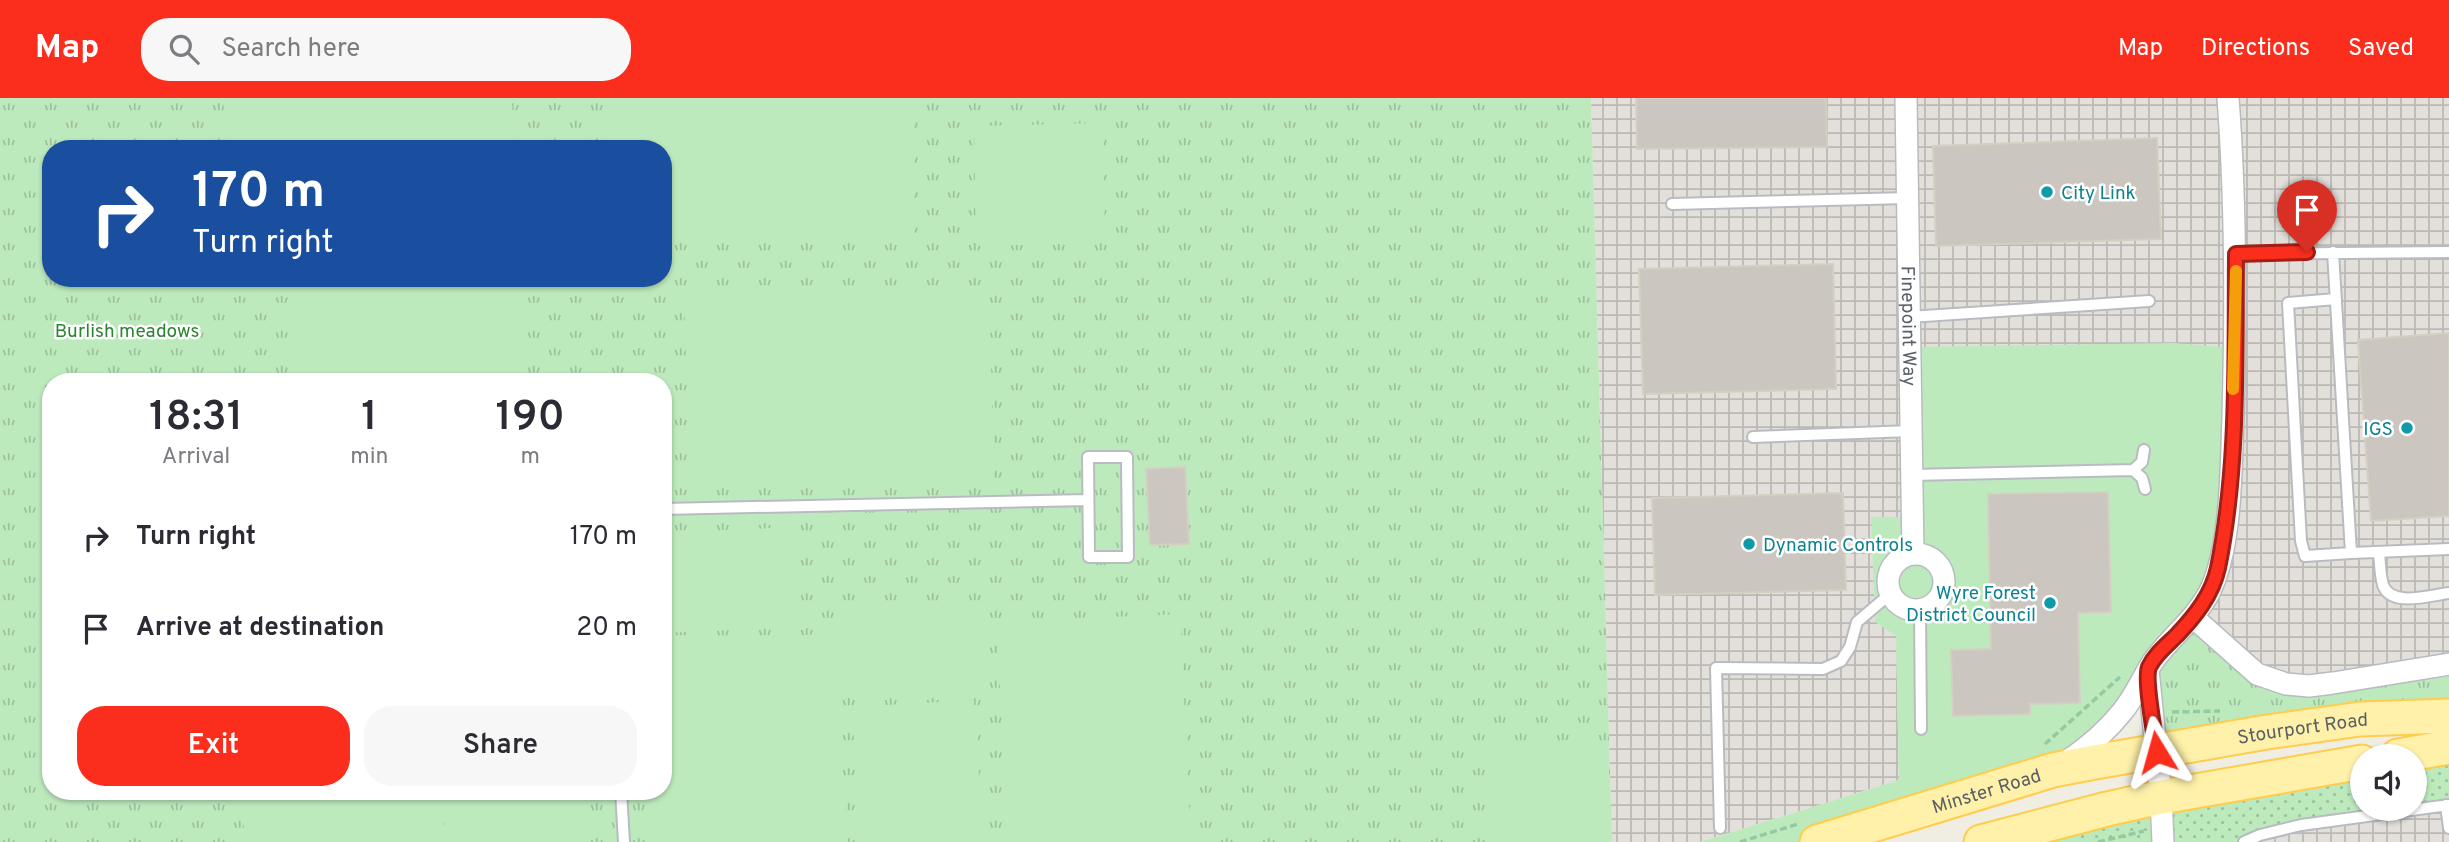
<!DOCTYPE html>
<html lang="en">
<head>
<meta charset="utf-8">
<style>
	:root { --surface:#fff; --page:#f7f7f7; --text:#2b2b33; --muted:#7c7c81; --accent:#fb2e1e }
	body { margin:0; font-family:Overpass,sans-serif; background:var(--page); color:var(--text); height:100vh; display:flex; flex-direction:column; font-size:26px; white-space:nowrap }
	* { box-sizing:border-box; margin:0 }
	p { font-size:23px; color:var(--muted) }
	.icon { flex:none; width:38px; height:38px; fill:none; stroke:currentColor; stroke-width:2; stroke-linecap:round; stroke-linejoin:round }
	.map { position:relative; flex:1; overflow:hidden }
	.side { position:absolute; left:42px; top:275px; width:630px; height:427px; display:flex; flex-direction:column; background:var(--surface); border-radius:28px; box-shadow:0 2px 5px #0004 }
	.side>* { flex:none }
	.guide { position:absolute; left:42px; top:42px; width:630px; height:147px; border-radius:28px; box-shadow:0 2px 5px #0004; background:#1a4fa0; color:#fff; overflow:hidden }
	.controls { position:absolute; left:2350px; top:646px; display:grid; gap:14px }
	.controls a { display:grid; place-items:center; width:77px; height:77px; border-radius:50%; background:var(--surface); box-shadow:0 2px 5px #0004; font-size:35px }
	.pin { position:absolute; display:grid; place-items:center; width:60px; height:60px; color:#fff; margin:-72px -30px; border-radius:50% 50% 50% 0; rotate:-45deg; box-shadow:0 0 7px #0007 }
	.pin .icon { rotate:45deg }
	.me { position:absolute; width:77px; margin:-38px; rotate:352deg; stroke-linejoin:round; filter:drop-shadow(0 0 5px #0008) }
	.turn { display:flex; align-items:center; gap:24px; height:147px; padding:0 35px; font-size:32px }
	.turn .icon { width:91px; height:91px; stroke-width:2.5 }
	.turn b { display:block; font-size:49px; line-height:60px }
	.eta { display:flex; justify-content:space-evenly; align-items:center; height:119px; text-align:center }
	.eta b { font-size:42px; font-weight:600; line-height:49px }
	.action { display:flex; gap:14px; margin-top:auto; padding:14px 35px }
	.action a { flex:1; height:80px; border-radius:28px; background:var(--accent); color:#fff; font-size:28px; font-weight:600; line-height:80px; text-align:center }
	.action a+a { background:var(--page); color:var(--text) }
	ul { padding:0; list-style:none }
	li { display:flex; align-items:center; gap:21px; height:91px; padding:0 35px }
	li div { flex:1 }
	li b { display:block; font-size:26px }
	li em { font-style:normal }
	header { display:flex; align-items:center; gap:42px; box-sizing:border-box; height:98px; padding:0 35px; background:var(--accent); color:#fff }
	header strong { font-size:33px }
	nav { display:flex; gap:38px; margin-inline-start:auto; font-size:24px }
	.search { width:490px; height:63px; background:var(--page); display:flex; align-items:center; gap:18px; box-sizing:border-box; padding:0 24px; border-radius:28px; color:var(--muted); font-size:26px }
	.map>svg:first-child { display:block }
</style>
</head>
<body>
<header>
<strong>Map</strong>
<div class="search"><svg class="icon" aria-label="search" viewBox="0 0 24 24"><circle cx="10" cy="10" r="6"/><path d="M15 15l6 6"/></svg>Search here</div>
<nav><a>Map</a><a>Directions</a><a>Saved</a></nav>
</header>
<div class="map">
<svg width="2449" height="744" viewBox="0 0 2449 744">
	<defs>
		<pattern id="industrial-grid" width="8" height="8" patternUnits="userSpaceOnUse" patternTransform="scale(1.75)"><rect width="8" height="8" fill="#e3e0db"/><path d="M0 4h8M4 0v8" fill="none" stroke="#bbb9b5"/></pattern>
		<pattern id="grass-dots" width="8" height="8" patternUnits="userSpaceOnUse" patternTransform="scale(1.75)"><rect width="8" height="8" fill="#bdeabd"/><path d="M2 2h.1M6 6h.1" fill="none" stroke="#9dc19d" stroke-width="1.8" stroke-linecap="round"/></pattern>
		<pattern id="park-tufts" width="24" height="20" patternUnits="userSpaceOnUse" patternTransform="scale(1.75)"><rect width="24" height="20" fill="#bdeabd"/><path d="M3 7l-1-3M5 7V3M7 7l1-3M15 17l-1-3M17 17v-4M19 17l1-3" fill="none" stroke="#9dc19d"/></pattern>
	</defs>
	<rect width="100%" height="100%" fill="#f0ede3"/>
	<!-- industrial -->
	<path fill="url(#industrial-grid)" d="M1591,0H2449V566L2309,588L1912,419H1871L1896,538L1899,682L1700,744H1612Z
		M2449,707V744H2244L2260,737Z"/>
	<!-- grass -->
	<path fill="url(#grass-dots)" d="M2449,649V707L2301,727L2244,744H1981L2362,664V710H2415V658Z"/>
	<!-- park -->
	<path fill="url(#park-tufts)" fill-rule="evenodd" d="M0,0H1591L1612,744H0ZM51,51H663V180H51ZM51,284H663V693H51Z
		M2194,520L2286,586L2449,566V618L2157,654L2159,554Z"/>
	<!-- garden -->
	<path fill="#bdeabd" d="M223,0H512L514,51H227Z
		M612,0H913L914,145H663V51H612Z
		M1103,25L1105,145L976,148L974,28Z
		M294,180H521V283H298Z
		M989,188L994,382L690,390L684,197Z
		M2173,245L2235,250L2217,475L2086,651L1817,744H1700L1899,682L1896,538L1875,524L1871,419H1912L1910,249Z
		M797,429L802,529L663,535V435Z
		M985,508L988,589L844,594L841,513Z
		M1180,516L1191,744H1007L997,524Z
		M833,535L848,744H655L652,693H663V547Z
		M974,602L983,744H860L852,609Z
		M1608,649L1612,744H1490L1486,653Z
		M241,693H436L439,744H245Z
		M442,693H586L590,744H446Z"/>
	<!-- building -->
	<path fill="#cbc7c0" stroke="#d5cfc1" stroke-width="2" d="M1636,0H1826L1827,49L1637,51Z
		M2157,40L2161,141L1936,148L1933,48Z
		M1833,166L1836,291L1643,296L1639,171Z
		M2449,235V418L2371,423L2358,242Z
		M1185,369L1189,446L1150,447L1146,371Z
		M2108,394L2111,514L2078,515L2080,605L2030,606V616L1953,618L1951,552L1991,551L1988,396Z
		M1843,395L1846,492L1655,497L1652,400Z"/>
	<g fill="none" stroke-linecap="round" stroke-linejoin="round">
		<defs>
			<path id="lane" d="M1672,106L1908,100
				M2333,154L2351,455L2305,458L2301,443L2288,205L2336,201
				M2236,156L2449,154
				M1909,219L2149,203
				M1753,339L1911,333
				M2144,352L2142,364L2133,372L2142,380L2145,391
				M1088,359H1127L1128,459H1089Z
				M1912,377L2133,372
				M663,411L1088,402
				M2379,454C2380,464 2380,477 2383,487C2391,510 2431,497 2449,495
				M2351,455L2449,451
				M1920,512L1921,631
				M621,693L624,744
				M2446,707L2449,730
				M1720,730L1716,570L1823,571L1841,563L1850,549L1857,524L1890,496
				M2244,744L2260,737L2301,727L2449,707"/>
			<g id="street">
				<path id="s1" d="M1906,0L1913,456"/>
				<circle cx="1916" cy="484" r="28"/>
				<path d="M2194,520L2257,576L2286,586L2309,588L2333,585L2449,566"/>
				<path d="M2148,572L2161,699L2163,744"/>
				<path d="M2066,664C2087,650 2106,634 2122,614C2134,600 2142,581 2152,565C2169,540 2194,523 2209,495C2232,450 2231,369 2233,318C2236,211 2236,106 2228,0"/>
			</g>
			<g id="primary">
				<path d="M2398,658L2449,649"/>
				<path id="s2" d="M1817,744L2053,672L2095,664L2267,634L2360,621L2449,618"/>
				<path d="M1981,744L2107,711L2161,699L2362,664"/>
			</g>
		</defs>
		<!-- lane casing -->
		<use href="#lane" stroke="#b8bcc1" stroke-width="14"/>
		<!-- street casing -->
		<use href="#street" stroke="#b8bcc1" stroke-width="24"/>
		<!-- primary casing -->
		<use href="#primary" stroke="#ffcc4d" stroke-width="37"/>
		<!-- path -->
		<path stroke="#94c9a3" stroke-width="3.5" stroke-dasharray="7 3.5" stroke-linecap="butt" d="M2172,614L2220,613
			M2045,646L2120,579
			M1740,744L1798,726
			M2098,744L2144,733"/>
		<!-- lane -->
		<use href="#lane" stroke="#fff" stroke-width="10"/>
		<!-- street -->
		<use href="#street" stroke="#fff" stroke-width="21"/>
		<!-- primary -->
		<use href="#primary" stroke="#fff1a9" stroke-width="33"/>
	</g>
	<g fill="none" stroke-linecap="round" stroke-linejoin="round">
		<defs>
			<path id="route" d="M2157,654C2155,638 2144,581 2149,569C2155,556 2167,547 2177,537C2195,518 2212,497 2218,470C2239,368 2235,260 2236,156L2307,154"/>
		</defs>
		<!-- route casing -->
		<use href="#route" stroke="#a31e14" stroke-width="18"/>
		<!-- route -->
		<use href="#route" stroke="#fb2e1e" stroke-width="12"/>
		<!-- slow -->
		<path stroke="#f59e0b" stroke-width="12" d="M2233,291L2236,173"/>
	</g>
	<!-- markers -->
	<g fill="#0f9aa8" stroke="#fff" stroke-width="2.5">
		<circle cx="2047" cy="94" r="7"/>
		<circle cx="2407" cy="330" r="7"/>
		<circle cx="1749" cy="446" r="7"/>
		<circle cx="2050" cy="505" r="7"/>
	</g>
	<g text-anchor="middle" stroke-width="5" stroke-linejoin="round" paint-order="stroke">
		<!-- culture labels -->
		<g font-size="19" fill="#0d838f" stroke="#fff" text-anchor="start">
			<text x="2061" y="101">City Link</text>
			<text x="2393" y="337" text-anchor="end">IGS</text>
			<text x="1763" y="453">Dynamic Controls</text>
			<text x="2036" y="501" text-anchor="end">Wyre Forest<tspan x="2036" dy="22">District Council</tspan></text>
		</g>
		<!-- street labels -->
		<g font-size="19" fill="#5b6066" stroke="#fff">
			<text dy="7" stroke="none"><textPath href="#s1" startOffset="228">Finepoint Way</textPath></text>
			<text dy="7" stroke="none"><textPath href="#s2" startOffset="500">Stourport Road</textPath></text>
			<text dy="7" stroke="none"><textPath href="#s2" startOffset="177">Minster Road</textPath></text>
		</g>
		<!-- park labels -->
		<g font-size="19" fill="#2b8430" stroke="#fff">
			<text x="127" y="239">Burlish meadows</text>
		</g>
	</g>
</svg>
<div class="controls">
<a><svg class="icon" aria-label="sound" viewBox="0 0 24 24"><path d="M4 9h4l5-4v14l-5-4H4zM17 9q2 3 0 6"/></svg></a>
</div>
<div class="pin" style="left:2307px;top:154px;background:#d93025"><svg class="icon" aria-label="arrive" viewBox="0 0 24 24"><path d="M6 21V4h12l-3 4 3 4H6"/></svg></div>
<svg class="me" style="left:2157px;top:654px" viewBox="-20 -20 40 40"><path d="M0-17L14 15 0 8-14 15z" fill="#fb2e1e" stroke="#fff" stroke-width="4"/></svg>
<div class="guide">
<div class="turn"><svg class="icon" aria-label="right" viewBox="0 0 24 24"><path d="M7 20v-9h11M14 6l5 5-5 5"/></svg><div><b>170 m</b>Turn right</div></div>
</div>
<section class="side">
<div class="eta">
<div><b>18:31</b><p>Arrival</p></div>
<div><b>1</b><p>min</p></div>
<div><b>190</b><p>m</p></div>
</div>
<ul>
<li><svg class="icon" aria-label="right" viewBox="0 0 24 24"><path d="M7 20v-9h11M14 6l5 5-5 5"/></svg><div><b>Turn right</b></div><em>170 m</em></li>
<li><svg class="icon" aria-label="arrive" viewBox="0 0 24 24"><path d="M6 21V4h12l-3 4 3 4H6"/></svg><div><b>Arrive at destination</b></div><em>20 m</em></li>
</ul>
<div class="action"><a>Exit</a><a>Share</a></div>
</section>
</div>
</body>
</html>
